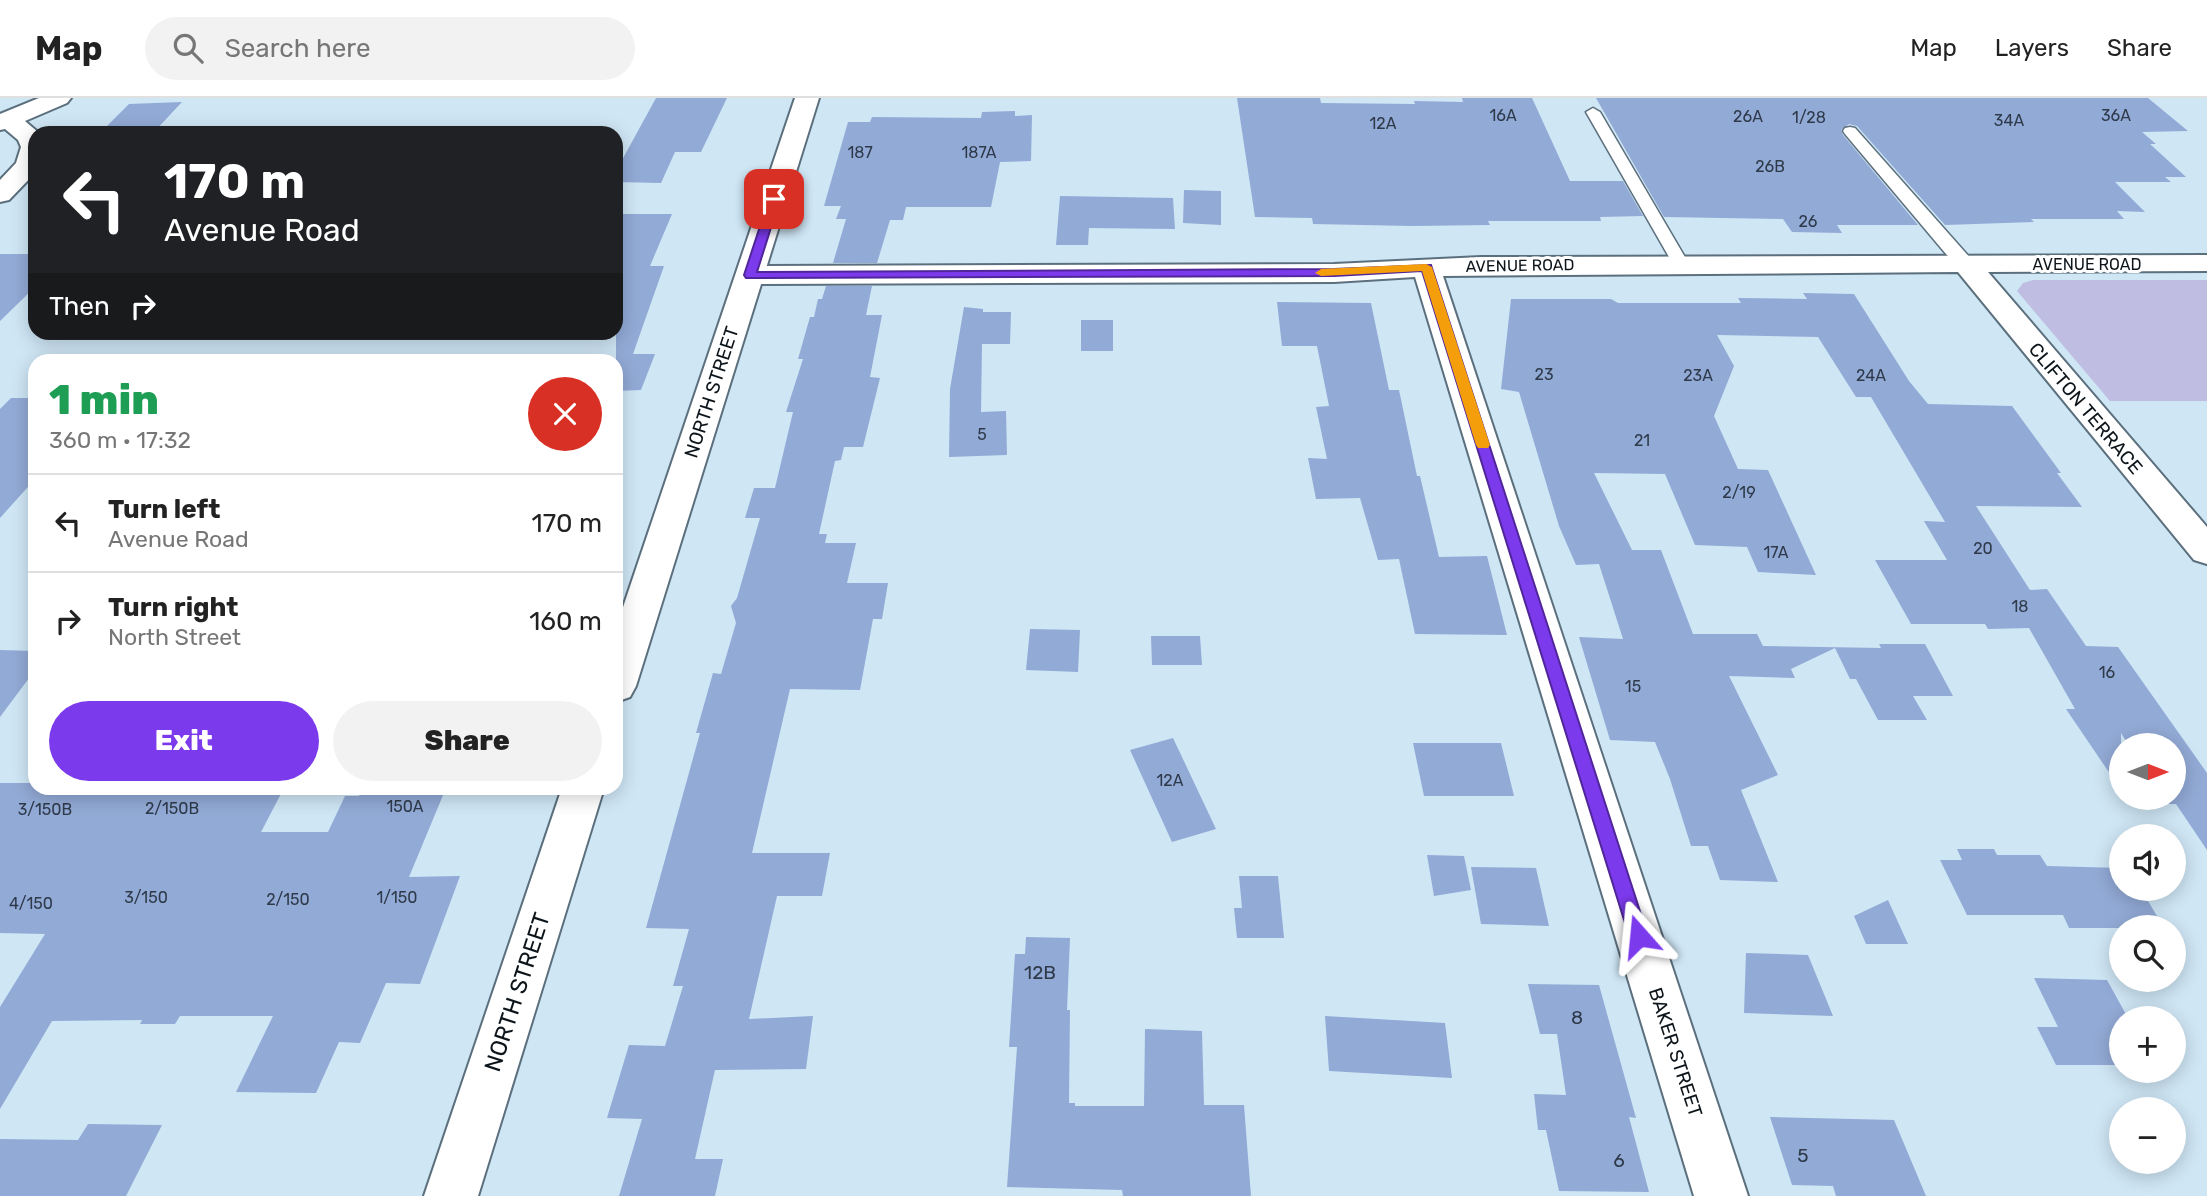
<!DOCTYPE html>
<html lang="en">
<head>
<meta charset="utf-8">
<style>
	:root { --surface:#fff; --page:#f2f2f2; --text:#222; --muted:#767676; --line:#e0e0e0; --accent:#7c3aed }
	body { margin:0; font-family:Rubik,sans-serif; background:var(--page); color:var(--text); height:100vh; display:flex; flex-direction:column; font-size:26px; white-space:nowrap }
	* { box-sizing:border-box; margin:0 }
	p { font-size:23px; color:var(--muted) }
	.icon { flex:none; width:38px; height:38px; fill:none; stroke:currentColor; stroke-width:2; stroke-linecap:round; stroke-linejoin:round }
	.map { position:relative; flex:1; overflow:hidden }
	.side { position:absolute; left:28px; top:256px; width:595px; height:441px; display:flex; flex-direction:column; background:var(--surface); border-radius:21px; box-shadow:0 4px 18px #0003 }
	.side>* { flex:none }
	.hud { position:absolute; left:28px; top:28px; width:595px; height:214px; border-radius:21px; box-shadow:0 4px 18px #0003; background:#202124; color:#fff; overflow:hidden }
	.needle { width:46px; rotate:90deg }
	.buttons { position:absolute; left:2109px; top:635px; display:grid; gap:14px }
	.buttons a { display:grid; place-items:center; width:77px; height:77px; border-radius:50%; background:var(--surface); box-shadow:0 4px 18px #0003; font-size:35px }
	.pin { position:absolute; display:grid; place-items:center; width:60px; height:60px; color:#fff; margin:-30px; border-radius:14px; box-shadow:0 4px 10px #0006 }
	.me { position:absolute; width:77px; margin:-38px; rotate:342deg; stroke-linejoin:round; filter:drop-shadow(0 0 5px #0008) }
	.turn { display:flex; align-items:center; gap:24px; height:147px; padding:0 21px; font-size:32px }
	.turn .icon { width:91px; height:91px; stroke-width:2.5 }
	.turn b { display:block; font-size:49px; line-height:60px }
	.then { display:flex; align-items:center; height:66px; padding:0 21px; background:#0003; gap:14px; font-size:26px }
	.round { display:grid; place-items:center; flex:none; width:74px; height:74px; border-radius:37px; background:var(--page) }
	.head { display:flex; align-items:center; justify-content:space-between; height:119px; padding:0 21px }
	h1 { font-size:42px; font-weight:800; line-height:52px; color:#1e9e55 }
	.action { display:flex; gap:14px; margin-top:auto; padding:14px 21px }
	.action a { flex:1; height:80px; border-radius:42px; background:var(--accent); color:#fff; font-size:28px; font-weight:800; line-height:80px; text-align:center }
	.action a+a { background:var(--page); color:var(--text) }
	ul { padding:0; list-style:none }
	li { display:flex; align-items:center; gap:21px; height:98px; padding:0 21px; border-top:2px solid var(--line) }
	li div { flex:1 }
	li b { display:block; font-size:26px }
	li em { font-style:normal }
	header { display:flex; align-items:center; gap:42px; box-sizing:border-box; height:98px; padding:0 35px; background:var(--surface); border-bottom:2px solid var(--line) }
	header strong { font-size:33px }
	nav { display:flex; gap:38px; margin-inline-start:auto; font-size:24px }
	.search { width:490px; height:63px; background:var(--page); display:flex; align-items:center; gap:18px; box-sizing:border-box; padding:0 24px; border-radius:38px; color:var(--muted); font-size:26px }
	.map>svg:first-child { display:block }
</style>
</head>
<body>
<header>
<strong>Map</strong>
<div class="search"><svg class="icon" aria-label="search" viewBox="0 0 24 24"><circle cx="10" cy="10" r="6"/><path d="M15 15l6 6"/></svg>Search here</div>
<nav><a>Map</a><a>Layers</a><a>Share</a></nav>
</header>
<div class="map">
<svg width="2207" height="1098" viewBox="0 0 2207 1098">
	<rect width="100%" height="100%" fill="#cfe6f5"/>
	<!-- green -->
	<path fill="#bfbde1" d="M2033,182H2207V303H2110L2017,193L2023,185Z"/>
	<!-- building -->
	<path fill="#92aad6" d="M656,0H727L701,54H675L661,85L616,84V73Z
		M1237,0H1320L1321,5L1415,6L1414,3L1463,4L1462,0H1532L1570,83H1623L1643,118L1600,119L1601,123H1488L1490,127L1412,128L1313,126L1312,120L1255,119Z
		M1596,0H2148L2188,33L2142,34L2156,46H2150L2186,79H2165L2171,84H2115L2145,114L2117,113L2124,121H2031L2034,124L1945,127L1857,28L1849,26L1841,32L1843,37L1918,127H1837L1842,135L1792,134L1783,121L1664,119Z
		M182,4L153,35H100L129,6Z
		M1015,13V18L1032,17L1031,63L1000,64L991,109H906L903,122H890L877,165H833L846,121H836L841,108H824L848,24H870L872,19L981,20L982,14Z
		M1184,92L1221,93V127L1183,125Z
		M1060,98L1173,100L1175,131L1089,130L1088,147H1056Z
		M616,116H672L650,168H664L633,256H655L641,292L616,293Z
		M0,156H35V189L0,223Z
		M826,188H872L866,217H882L870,279L880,280L863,349H844L841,362L835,363L819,436H827L825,445H856L847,485H888L882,521H873L860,592L790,591L752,755H830L822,798H777L749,921L813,918L806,971L715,972L695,1061H723L715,1098H619L642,1021L607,1020L629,947L665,948L683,888H673L689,831L646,830L700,635H696L713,575L721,576L736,525L731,508L737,500L760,420H745L754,390H775L793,314H786L803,261H798L810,219H814L818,201H822Z
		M1803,195L1854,196L1909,283L1928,306L2012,308L2061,375H2057L2082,409L1976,408L2030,492L2047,491L2086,548L2118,549L2207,675V752L2176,706H2168L2165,700H2174V648H2129L2121,635V692L2066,611H2075L2029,530L1988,531L1985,526H1911L1875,462H1947L1924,423L1945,424L1871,299H1856L1818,239L1717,237L1734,268L1714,318L1738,371L1768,372L1816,477L1758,474L1747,449L1695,447L1665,376L1594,375L1632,452H1661L1693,536H1757L1763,548L1881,550L1879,546H1925L1953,598H1913L1927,622H1878L1856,581H1850L1835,550L1791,571L1795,580L1729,578L1778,677L1741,692L1778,784L1720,782L1708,748H1691L1670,681L1655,644L1610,642L1579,539L1623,541L1599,466L1576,467L1559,428L1519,294L1501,291L1511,201H1611L1618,205H1741L1738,200L1807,201Z
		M1277,204L1371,205L1389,292H1399L1417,378H1420L1439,459L1487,458L1507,537L1415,536L1399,461L1378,462L1360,400L1316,401L1308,360L1327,361L1316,309L1329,308L1317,248H1282Z
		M964,209L983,211V214H1011L1010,246H982L981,314L1006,313L1007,357L949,359L950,291Z
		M1081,222H1113V253H1081Z
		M11,300H35V381L0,420V311Z
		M1030,531L1080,532L1078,574L1026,572Z
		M1151,538H1200L1202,567H1152Z
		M0,552L35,553V572L0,619Z
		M1173,640L1216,731L1172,744L1130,652Z
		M1413,645H1501L1514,698H1424Z
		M0,685H35V690H284L261,734H328L345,698H359L363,690H446L409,779L460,778L420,886L386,885L360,945L339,944L316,995L236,994L273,918H180L175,926H140L142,922L52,923L0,1011V909L45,836L0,835Z
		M1957,751H1994L1997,757H2040L2047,768L2121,770V791H2141L2164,830H2069L2063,817H1967L1940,762H1962Z
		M1427,757L1464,758L1471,792L1434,798Z
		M1471,769L1536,770L1549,828L1481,826Z
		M1239,778H1278L1284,840H1237L1234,810H1242Z
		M1888,802L1908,846H1866L1854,818Z
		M1026,839L1070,840L1067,912H1070L1069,1005H1075V1008H1144L1145,931L1202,933L1204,1007H1244L1251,1098H1123L1122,1092L1007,1089L1017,949H1009L1015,856H1025Z
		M1746,855L1808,857L1833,918L1744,915Z
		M2034,880L2107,882L2128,920H2121V967H2056L2037,929H2058Z
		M1528,886L1599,887L1636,1020L1629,1019L1649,1094L1559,1093L1546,1032H1538L1534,996L1566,997L1557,936H1540Z
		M1325,918L1445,925L1452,980L1329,973Z
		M1770,1019L1894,1022L1926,1098H1836L1833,1088L1792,1087Z
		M88,1026L162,1027L126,1098H0V1041L78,1042Z"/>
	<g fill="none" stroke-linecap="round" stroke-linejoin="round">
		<defs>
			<path id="service" d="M1593,10L1600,14L1689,166L1687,170L1681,171L1673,166L1586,14Z
				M1850,29L1855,30L1972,162L1974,166L1972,170H1960L1946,156L1845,36L1843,33L1845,30Z"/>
			<path id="minor" d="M39,0H71L67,5L25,23L39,35H35V75L9,102L0,104V82L16,65L21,49L18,42L5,31L0,32V16Z
				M2207,157V173L1988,174L2207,429V466L2194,462L1958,174L1443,178L1748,1098H1694L1415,179L1334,184L750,186L740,183L736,177L740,171L750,168L1334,166L1481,159Z"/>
			<path id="tertiary" d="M795,0H819L636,588L630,599L616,604V530Z
				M562,690H604L478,1098H424Z"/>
		</defs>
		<!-- service casing -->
		<use href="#service" stroke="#5b6f7d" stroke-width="3"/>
		<!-- minor casing -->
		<use href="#minor" stroke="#5b6f7d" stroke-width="4"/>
		<!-- tertiary casing -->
		<use href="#tertiary" stroke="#5b6f7d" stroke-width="4"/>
		<!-- service -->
		<use href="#service" fill="#fff" fill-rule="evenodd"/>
		<!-- minor -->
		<use href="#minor" fill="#fff" fill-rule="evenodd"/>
		<!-- tertiary -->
		<use href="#tertiary" fill="#fff" fill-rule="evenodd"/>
	</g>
	<!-- route -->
	<path fill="#7c3aed" stroke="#51269a" stroke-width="2" d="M774,98L780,101L757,174L1334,171L1431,167L1648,838L1646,844L1639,847L1632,844L1629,838L1422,173L1334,178L746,180L744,177L769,101Z"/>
	<!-- slow -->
	<path fill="#f59e0b" d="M1426,166L1432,169L1490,347L1488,350H1478L1476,347L1422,173L1321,178L1315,175L1321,171Z"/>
	<g text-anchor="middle" stroke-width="6" stroke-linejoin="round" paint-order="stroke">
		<!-- number labels -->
		<g font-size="16" fill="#2e3a4a">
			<text x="1503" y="23">16A</text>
			<text x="2116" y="23">36A</text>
			<text x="1748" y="24">26A</text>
			<text x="1809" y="25">1/28</text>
			<text x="2009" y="28">34A</text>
			<text x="1383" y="31">12A</text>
			<text x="860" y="60">187</text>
			<text x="979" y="60">187A</text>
			<text x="1770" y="74">26B</text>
			<text x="1808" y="129">26</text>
			<text x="1544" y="282">23</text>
			<text x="1698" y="283">23A</text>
			<text x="1871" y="283">24A</text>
			<text x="982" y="342">5</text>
			<text x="1642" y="348">21</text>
			<text x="1739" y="400">2/19</text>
			<text x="1983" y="456">20</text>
			<text x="1776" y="460">17A</text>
			<text x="2020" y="514">18</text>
			<text x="2107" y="580">16</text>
			<text x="1633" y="594">15</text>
			<text x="1170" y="688">12A</text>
			<text x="405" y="714">150A</text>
			<text x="172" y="716">2/150B</text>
			<text x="45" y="717">3/150B</text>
			<text x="146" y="805">3/150</text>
			<text x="397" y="805">1/150</text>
			<text x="288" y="807">2/150</text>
			<text x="31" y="811">4/150</text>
		</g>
		<!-- far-street labels -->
		<g font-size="16" fill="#0d151b" stroke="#fff">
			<text x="2087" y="172">AVENUE ROAD</text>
			<text transform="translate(1520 167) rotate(-1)" y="6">AVENUE ROAD</text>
		</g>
		<!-- street labels -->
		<g font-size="19" fill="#0d151b" stroke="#fff">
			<text transform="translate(711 294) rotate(-72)" y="7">NORTH STREET</text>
			<text transform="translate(2086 310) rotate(50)" y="7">CLIFTON TERRACE</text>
			<text transform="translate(1676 954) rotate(72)" y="7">BAKER STREET</text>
		</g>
		<!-- near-number labels -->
		<g font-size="19" fill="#2e3a4a">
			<text x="1040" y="881">12B</text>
			<text x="1577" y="926">8</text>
			<text x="1803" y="1064">5</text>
			<text x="1619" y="1069">6</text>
		</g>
		<!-- near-street labels -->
		<g font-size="23" fill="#0d151b" stroke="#fff">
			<text transform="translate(517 894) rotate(-72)" y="8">NORTH STREET</text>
		</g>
	</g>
</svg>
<div class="buttons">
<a><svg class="needle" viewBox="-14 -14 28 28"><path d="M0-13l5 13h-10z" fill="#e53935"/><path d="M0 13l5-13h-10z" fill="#767676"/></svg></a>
<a><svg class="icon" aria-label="sound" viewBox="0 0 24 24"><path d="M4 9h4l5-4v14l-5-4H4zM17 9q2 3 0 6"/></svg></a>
<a><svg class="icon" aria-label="search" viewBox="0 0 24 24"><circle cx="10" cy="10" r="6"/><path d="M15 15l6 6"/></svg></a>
<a>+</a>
<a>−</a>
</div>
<div class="pin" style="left:774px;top:101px;background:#d93025"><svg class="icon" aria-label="arrive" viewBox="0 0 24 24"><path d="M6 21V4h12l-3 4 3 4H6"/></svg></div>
<svg class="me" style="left:1639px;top:838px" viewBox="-20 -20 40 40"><path d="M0-17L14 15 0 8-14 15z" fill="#7c3aed" stroke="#fff" stroke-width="4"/></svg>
<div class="hud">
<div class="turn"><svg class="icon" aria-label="left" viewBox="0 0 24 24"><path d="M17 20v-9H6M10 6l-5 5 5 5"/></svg><div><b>170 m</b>Avenue Road</div></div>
<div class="then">Then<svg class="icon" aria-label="right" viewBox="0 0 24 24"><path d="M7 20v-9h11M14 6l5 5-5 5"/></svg></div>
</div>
<section class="side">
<div class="head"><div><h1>1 min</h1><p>360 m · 17:32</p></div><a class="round" style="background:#d93025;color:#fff"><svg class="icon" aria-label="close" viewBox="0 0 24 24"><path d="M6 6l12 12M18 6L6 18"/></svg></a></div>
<ul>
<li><svg class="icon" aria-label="left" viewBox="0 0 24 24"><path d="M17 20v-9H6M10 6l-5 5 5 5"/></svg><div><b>Turn left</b><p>Avenue Road</p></div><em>170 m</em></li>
<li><svg class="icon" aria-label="right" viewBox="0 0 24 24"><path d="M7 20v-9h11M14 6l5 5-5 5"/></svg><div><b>Turn right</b><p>North Street</p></div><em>160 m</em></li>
</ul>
<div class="action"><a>Exit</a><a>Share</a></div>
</section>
</div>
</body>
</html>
